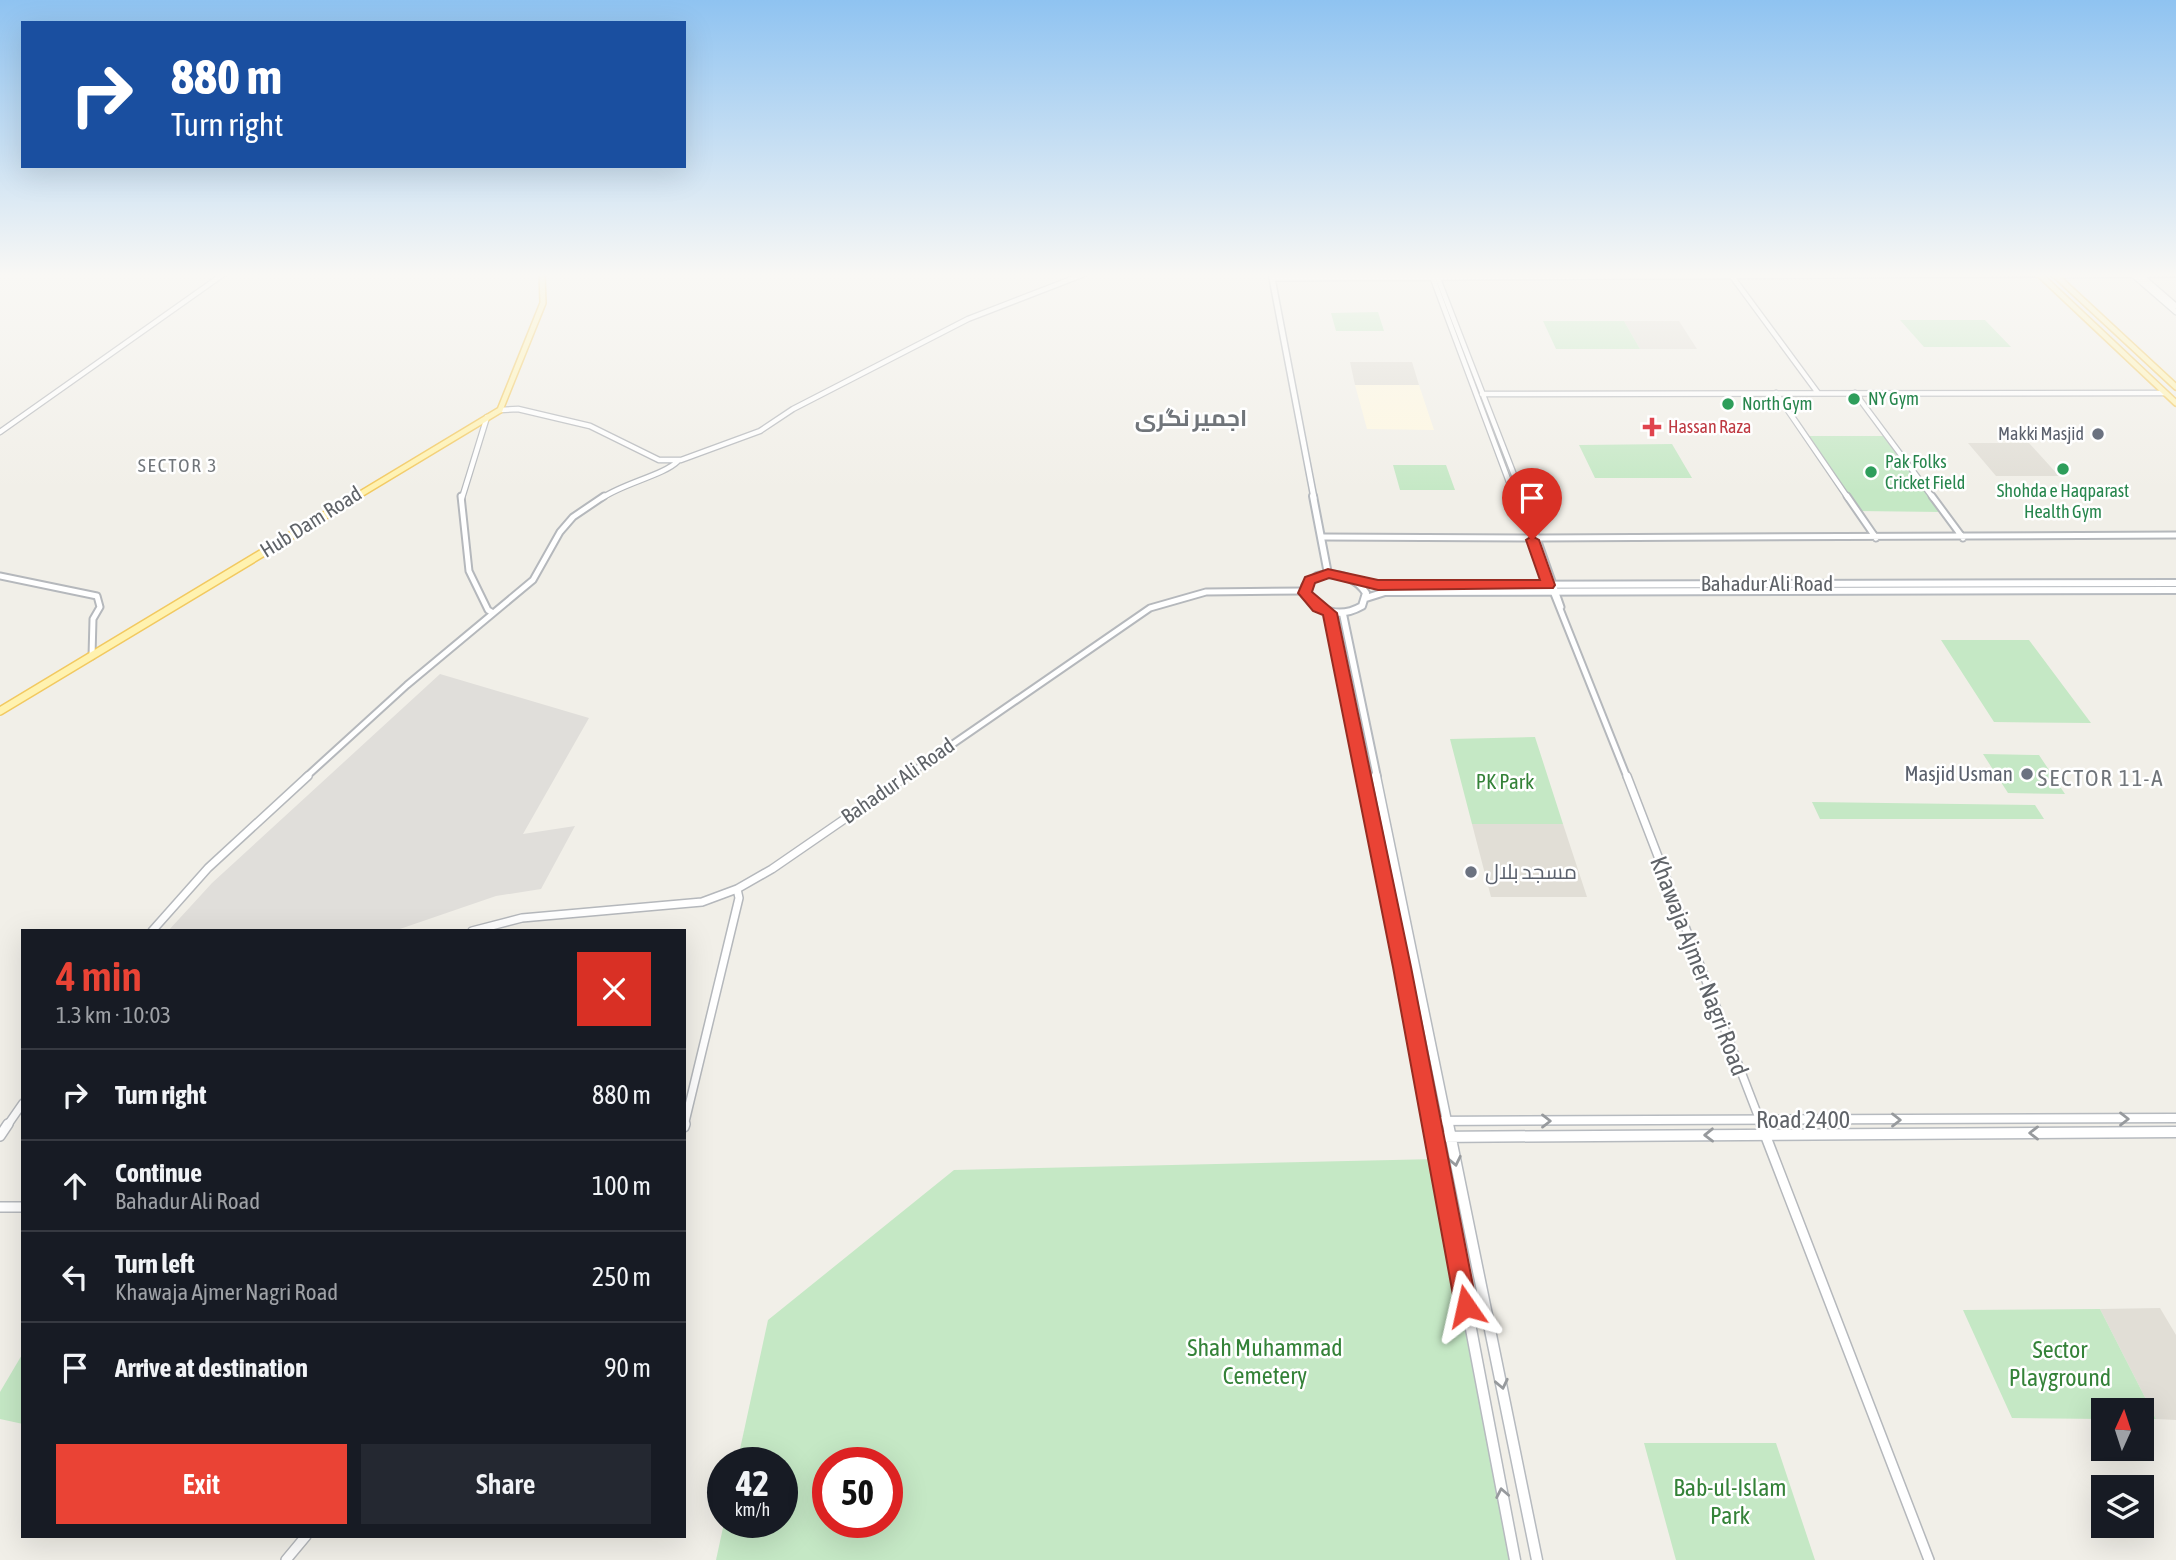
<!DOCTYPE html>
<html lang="en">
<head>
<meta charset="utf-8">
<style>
	:root { --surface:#171b24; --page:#242831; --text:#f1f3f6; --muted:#9ea1a6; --line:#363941; --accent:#ea4335 }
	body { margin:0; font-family:"Asap Condensed",Cairo,sans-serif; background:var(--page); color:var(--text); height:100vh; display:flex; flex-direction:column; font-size:26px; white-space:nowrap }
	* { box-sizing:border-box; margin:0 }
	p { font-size:23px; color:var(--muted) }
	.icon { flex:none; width:38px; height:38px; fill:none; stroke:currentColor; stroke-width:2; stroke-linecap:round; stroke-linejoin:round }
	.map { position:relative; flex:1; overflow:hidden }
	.details { position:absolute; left:21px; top:929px; width:665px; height:609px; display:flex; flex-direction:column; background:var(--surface); border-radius:0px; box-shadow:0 7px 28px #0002 }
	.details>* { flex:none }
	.hud { position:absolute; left:21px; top:21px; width:665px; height:147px; border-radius:0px; box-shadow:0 7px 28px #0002; background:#1a4fa0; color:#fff; overflow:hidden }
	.needle { width:46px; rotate:3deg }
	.controls { position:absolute; left:2091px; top:1398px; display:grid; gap:14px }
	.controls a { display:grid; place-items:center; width:63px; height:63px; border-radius:0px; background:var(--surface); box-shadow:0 7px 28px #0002; font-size:35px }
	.speed { position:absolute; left:707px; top:1447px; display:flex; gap:14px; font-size:35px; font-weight:700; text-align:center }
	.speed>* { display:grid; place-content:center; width:91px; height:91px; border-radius:50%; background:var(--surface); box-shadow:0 7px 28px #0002; line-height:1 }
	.speed small { font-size:18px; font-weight:400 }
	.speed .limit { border:10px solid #d22; background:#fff; color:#111 }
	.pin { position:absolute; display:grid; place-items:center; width:60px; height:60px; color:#fff; margin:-72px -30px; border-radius:50% 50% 50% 0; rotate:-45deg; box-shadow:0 0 7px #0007 }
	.pin .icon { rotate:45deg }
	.me { position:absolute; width:77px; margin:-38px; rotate:349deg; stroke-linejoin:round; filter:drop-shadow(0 0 5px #0008) }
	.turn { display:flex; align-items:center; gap:24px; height:147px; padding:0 35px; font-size:32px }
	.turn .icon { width:91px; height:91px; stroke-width:2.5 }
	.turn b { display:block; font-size:49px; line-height:60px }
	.round { display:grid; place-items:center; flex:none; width:74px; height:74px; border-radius:0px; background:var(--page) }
	.summary { display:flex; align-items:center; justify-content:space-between; height:119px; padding:0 35px }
	h1 { font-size:42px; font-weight:600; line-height:52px; color:var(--accent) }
	.cta { display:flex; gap:14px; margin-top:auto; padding:14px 35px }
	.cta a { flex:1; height:80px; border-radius:0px; background:var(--accent); color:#fff; font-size:28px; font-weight:600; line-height:80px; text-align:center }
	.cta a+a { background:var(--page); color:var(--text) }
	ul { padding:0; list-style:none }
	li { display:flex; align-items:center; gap:21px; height:91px; padding:0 35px; border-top:2px solid var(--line) }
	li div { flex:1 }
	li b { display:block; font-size:26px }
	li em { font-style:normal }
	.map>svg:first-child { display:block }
</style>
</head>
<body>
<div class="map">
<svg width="2176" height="1560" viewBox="0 0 2176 1560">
	<rect width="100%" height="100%" fill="#f1efe8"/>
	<!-- commercial -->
	<path fill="#fef7e0" d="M1355,385H1419L1434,430L1367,429Z"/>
	<!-- industrial -->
	<path fill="#e0deda" d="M440,674L589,718L523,834L575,826L541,889L496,896L394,931H168L212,883Z"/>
	<!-- education -->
	<path fill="#e1ded6" d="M1624,321H1679L1697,349H1640Z
		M1350,362H1412L1419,385H1355Z
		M1968,443H2029L2059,476H1996Z
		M1472,824H1563L1587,897H1491Z
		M2160,1308L2176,1335V1420L2156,1419L2100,1309Z"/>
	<!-- green -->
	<path fill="#c5e8c5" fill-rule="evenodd" d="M1378,312L1384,331H1336L1331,313Z
		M1900,320H1985L2011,347H1924Z
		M1543,321H1624L1640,349H1556Z
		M1805,436H1887L1943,512L1857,511Z
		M1672,444L1692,478H1595L1579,445Z
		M1393,465H1446L1455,490H1400Z
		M1941,640H2029L2091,723L1994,722Z
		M1535,737L1563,824H1472L1450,739Z
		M1983,754L2039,755L2065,794L2008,793Z
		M1812,802L2035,805L2044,819H1820Z
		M1437,1159L1516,1560H716L724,1523L782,1522V1463H737L768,1320L954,1170ZM828,1463H887V1522H828Z
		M2100,1309L2156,1419H2142V1410H2104L2103,1419L2012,1418L1963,1310Z
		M23,1353V1424L0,1419V1392Z
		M1644,1443H1776L1815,1560H1676Z"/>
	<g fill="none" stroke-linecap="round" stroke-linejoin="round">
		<defs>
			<path id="tertiary-far3" d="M2131,273L2176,312
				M2138,273L2176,306
				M1731,275L1818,393
				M1432,276L1515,498
				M1437,276L1523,498
				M1776,393L1848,498
				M1855,393L1933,498
				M1482,394L2165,393
				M500,410L518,409L590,426L659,460H681L760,431L793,409L968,319L1087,273
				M0,432L225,273
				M462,498L487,417
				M602,498C624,483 664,475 678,461"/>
			<path id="tertiary-far2" d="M461,496L469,571L488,610L493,613
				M1515,496L1627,777
				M1522,496L1561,607
				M1847,496L1876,538
				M1932,496L1963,538
				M1323,537L1531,538
				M1538,538L2176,535
				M0,576L97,596L100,607L93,619L92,656
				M306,777L407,685L533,580L560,532L573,517L604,496
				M905,777L1150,608L1206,592L1305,591"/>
			<path id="tertiary-far1" d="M1627,776L1762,1126
				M152,931L208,868L308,776
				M472,931L522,918L702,902L737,889L772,869L907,776
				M7,1126L23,1103
				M684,1126L739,898L737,889"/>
			<path id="tertiary" d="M1761,1124L1929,1560
				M684,1127L685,1124
				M0,1136L8,1124
				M0,1207H23
				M286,1560L306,1536"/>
			<path id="secondary-far3" d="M1271,273L1314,498
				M2054,275L2176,274
				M1272,278L2038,274"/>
			<path id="secondary-far2" d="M1313,496L1328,574
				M1328,574C1345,575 1357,579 1366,593L1362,606C1339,619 1321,612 1304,593L1305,586L1317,576Z
				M1358,582L1378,585L2176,583
				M1366,598L1385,592L2176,590
				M1330,613L1363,777
				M1343,614L1377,777"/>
			<path id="secondary-far1" d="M1363,776L1432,1126
				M1376,776L1448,1126
				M1429,1121L2176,1118"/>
			<path id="secondary" d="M1432,1124L1515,1560
				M1448,1124L1537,1560
				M1433,1137L2176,1132"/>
			<path id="primary-far1" d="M2038,273L2176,403
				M2053,273L2176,387
				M354,498L500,410L543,303L542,273"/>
			<path id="primary" d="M0,711L357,496"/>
		</defs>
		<!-- tertiary-far3 casing -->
		<use href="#tertiary-far3" stroke="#b5b8bc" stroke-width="7"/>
		<!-- tertiary-far2 casing -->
		<use href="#tertiary-far2" stroke="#b5b8bc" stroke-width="9"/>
		<!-- tertiary-far1 casing -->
		<use href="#tertiary-far1" stroke="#b5b8bc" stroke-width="10"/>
		<!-- tertiary casing -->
		<use href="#tertiary" stroke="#b5b8bc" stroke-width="12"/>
		<!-- secondary-far3 casing -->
		<use href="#secondary-far3" stroke="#b6babf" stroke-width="8"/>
		<!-- secondary-far2 casing -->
		<use href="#secondary-far2" stroke="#b6babf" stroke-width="10"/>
		<!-- secondary-far1 casing -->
		<use href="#secondary-far1" stroke="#b6babf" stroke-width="11"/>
		<!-- secondary casing -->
		<use href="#secondary" stroke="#b6babf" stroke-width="13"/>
		<!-- primary-far1 casing -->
		<use href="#primary-far1" stroke="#f2c960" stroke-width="8"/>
		<!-- primary casing -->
		<use href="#primary" stroke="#f2c960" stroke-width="10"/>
		<!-- tertiary-far3 -->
		<use href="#tertiary-far3" stroke="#fff" stroke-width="4.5"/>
		<!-- tertiary-far2 -->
		<use href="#tertiary-far2" stroke="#fff" stroke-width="5"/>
		<!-- tertiary-far1 -->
		<use href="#tertiary-far1" stroke="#fff" stroke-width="7"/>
		<!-- tertiary -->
		<use href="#tertiary" stroke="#fff" stroke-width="9"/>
		<!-- secondary-far3 -->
		<use href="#secondary-far3" stroke="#fff" stroke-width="5"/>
		<!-- secondary-far2 -->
		<use href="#secondary-far2" stroke="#fff" stroke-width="6"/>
		<!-- secondary-far1 -->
		<use href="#secondary-far1" stroke="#fff" stroke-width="8"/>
		<!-- secondary -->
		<use href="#secondary" stroke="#fff" stroke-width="10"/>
		<!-- primary-far1 -->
		<use href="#primary-far1" stroke="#fff2af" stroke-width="5"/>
		<!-- primary -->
		<use href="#primary" stroke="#fff2af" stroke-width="7"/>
	</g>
	<!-- one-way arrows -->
	<defs><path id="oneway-chevron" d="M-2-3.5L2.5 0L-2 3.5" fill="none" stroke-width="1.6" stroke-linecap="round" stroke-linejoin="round" transform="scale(1.75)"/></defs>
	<g stroke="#979a9d">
		<use href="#oneway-chevron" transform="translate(2124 1119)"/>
		<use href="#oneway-chevron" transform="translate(1896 1120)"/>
		<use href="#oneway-chevron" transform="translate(1546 1121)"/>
		<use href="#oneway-chevron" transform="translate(2034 1133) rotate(180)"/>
		<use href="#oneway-chevron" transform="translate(1709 1135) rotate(179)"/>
		<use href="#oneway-chevron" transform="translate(1455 1161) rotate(78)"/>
		<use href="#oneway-chevron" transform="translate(1502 1384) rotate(78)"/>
		<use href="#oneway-chevron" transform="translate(1502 1493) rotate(-101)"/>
	</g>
	<!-- sky -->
	<linearGradient id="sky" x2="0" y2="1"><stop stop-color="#8fc3f1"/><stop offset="0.56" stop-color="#f9f8f5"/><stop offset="1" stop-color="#f9f8f5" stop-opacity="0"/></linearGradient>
	<rect width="2176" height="491" fill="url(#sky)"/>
	<!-- route -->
	<path fill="#ea4335" stroke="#982c22" stroke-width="2" d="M1532,536L1539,540L1555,585L1553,588L1378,590L1329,578L1315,583L1312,592L1337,613L1411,967L1477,1306L1474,1313L1466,1317L1458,1313L1455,1306L1393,967L1323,615L1313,611L1298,593L1305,577L1328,569L1378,580H1540L1526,540Z"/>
	<!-- markers -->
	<g fill="#2e9e5b" stroke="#fff" stroke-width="2.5">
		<circle cx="1854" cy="399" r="7"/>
		<circle cx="1728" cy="404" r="7"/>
		<circle cx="2063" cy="469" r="7"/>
		<circle cx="1871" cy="472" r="7"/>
	</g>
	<path fill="#e0444e" stroke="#fff" stroke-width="2.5" d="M1648.5 416.5h7v7h7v7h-7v7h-7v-7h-7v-7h7z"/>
	<g fill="#6b7280" stroke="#fff" stroke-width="2.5">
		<circle cx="2098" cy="434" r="7"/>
		<circle cx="2027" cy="774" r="7"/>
		<circle cx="1471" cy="872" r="7"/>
	</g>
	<g text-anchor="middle" stroke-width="5" stroke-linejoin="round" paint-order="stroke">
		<!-- far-leisure labels -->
		<g font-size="18" fill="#27864d" stroke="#fff" text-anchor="start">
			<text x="1868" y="405">NY Gym</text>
			<text x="1742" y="410">North Gym</text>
			<text x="1885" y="468">Pak Folks<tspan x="1885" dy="21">Cricket Field</tspan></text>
			<text x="2063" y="497" text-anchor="middle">Shohda e Haqparast<tspan x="2063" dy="21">Health Gym</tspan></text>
		</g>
		<!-- far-health labels -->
		<g font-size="18" fill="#be3a42" stroke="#fff" text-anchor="start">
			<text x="1668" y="433">Hassan Raza</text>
		</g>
		<!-- far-worship labels -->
		<g font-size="18" fill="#5b616d" stroke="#fff" text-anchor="end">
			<text x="2084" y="440">Makki Masjid</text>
		</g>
		<!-- far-neighbourhood labels -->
		<g font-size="19" letter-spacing="2" fill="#70757a" stroke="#fff">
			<text x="178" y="472">SECTOR 3</text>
		</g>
		<!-- street labels -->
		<g font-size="21" fill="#5f6368" stroke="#fff">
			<text transform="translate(311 522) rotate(-32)" y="7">Hub Dam Road</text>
			<text x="1767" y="591">Bahadur Ali Road</text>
			<text transform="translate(898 781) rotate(-35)" y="7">Bahadur Ali Road</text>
		</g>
		<!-- worship labels -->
		<g font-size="21" fill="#5b616d" stroke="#fff" text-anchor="end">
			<text x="2013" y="781">Masjid Usman</text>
			<text x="1485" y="879" text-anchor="start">مسجد بلال</text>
		</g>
		<!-- park labels -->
		<g font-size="21" fill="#348238" stroke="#fff">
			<text x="1505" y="789">PK Park</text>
		</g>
		<!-- far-district labels -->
		<g font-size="23" font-weight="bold" fill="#70757a" stroke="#fff">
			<text x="1191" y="426">اجمیر نگری</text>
		</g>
		<!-- neighbourhood labels -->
		<g font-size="23" letter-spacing="2" fill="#70757a" stroke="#fff">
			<text x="2101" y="786">SECTOR 11-A</text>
		</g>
		<!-- near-street labels -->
		<g font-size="24" fill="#5f6368" stroke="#fff">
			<text transform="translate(1699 966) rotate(69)" y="8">Khawaja Ajmer Nagri Road</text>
			<text x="1803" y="1128">Road 2400</text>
		</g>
		<!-- near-park labels -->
		<g font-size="24" fill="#348238" stroke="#fff">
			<text x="1265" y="1356">Shah Muhammad<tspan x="1265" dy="28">Cemetery</tspan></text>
			<text x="2060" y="1358">Sector<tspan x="2060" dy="28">Playground</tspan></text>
			<text x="1730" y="1496">Bab-ul-Islam<tspan x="1730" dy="28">Park</tspan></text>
		</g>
	</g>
</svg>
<div class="controls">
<a><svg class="needle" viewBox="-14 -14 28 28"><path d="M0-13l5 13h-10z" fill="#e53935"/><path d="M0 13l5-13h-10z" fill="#9ea1a6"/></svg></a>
<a><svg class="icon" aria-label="layers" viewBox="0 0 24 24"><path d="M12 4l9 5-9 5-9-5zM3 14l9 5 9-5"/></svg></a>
</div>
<div class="speed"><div>42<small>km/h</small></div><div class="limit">50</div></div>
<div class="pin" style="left:1532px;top:540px;background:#d93025"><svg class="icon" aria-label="arrive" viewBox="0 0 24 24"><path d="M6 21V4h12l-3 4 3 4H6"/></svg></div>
<svg class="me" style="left:1466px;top:1306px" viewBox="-20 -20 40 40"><path d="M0-17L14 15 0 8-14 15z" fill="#ea4335" stroke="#fff" stroke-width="4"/></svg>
<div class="hud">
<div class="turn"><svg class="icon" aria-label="right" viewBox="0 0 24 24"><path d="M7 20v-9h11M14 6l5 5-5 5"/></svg><div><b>880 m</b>Turn right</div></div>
</div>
<section class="details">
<div class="summary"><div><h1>4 min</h1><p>1.3 km · 10:03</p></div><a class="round" style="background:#d93025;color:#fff"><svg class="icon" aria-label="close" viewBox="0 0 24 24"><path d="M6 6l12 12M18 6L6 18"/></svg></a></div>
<ul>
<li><svg class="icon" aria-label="right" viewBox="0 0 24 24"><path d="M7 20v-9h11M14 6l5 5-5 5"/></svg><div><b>Turn right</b></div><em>880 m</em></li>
<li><svg class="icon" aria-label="ahead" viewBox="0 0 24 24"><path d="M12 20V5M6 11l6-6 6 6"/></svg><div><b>Continue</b><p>Bahadur Ali Road</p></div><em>100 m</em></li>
<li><svg class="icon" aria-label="left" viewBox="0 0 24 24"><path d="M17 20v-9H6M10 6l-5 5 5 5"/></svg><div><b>Turn left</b><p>Khawaja Ajmer Nagri Road</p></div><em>250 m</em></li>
<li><svg class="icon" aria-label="arrive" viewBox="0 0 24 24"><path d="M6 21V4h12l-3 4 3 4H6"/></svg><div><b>Arrive at destination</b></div><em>90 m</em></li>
</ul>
<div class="cta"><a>Exit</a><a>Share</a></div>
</section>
</div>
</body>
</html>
